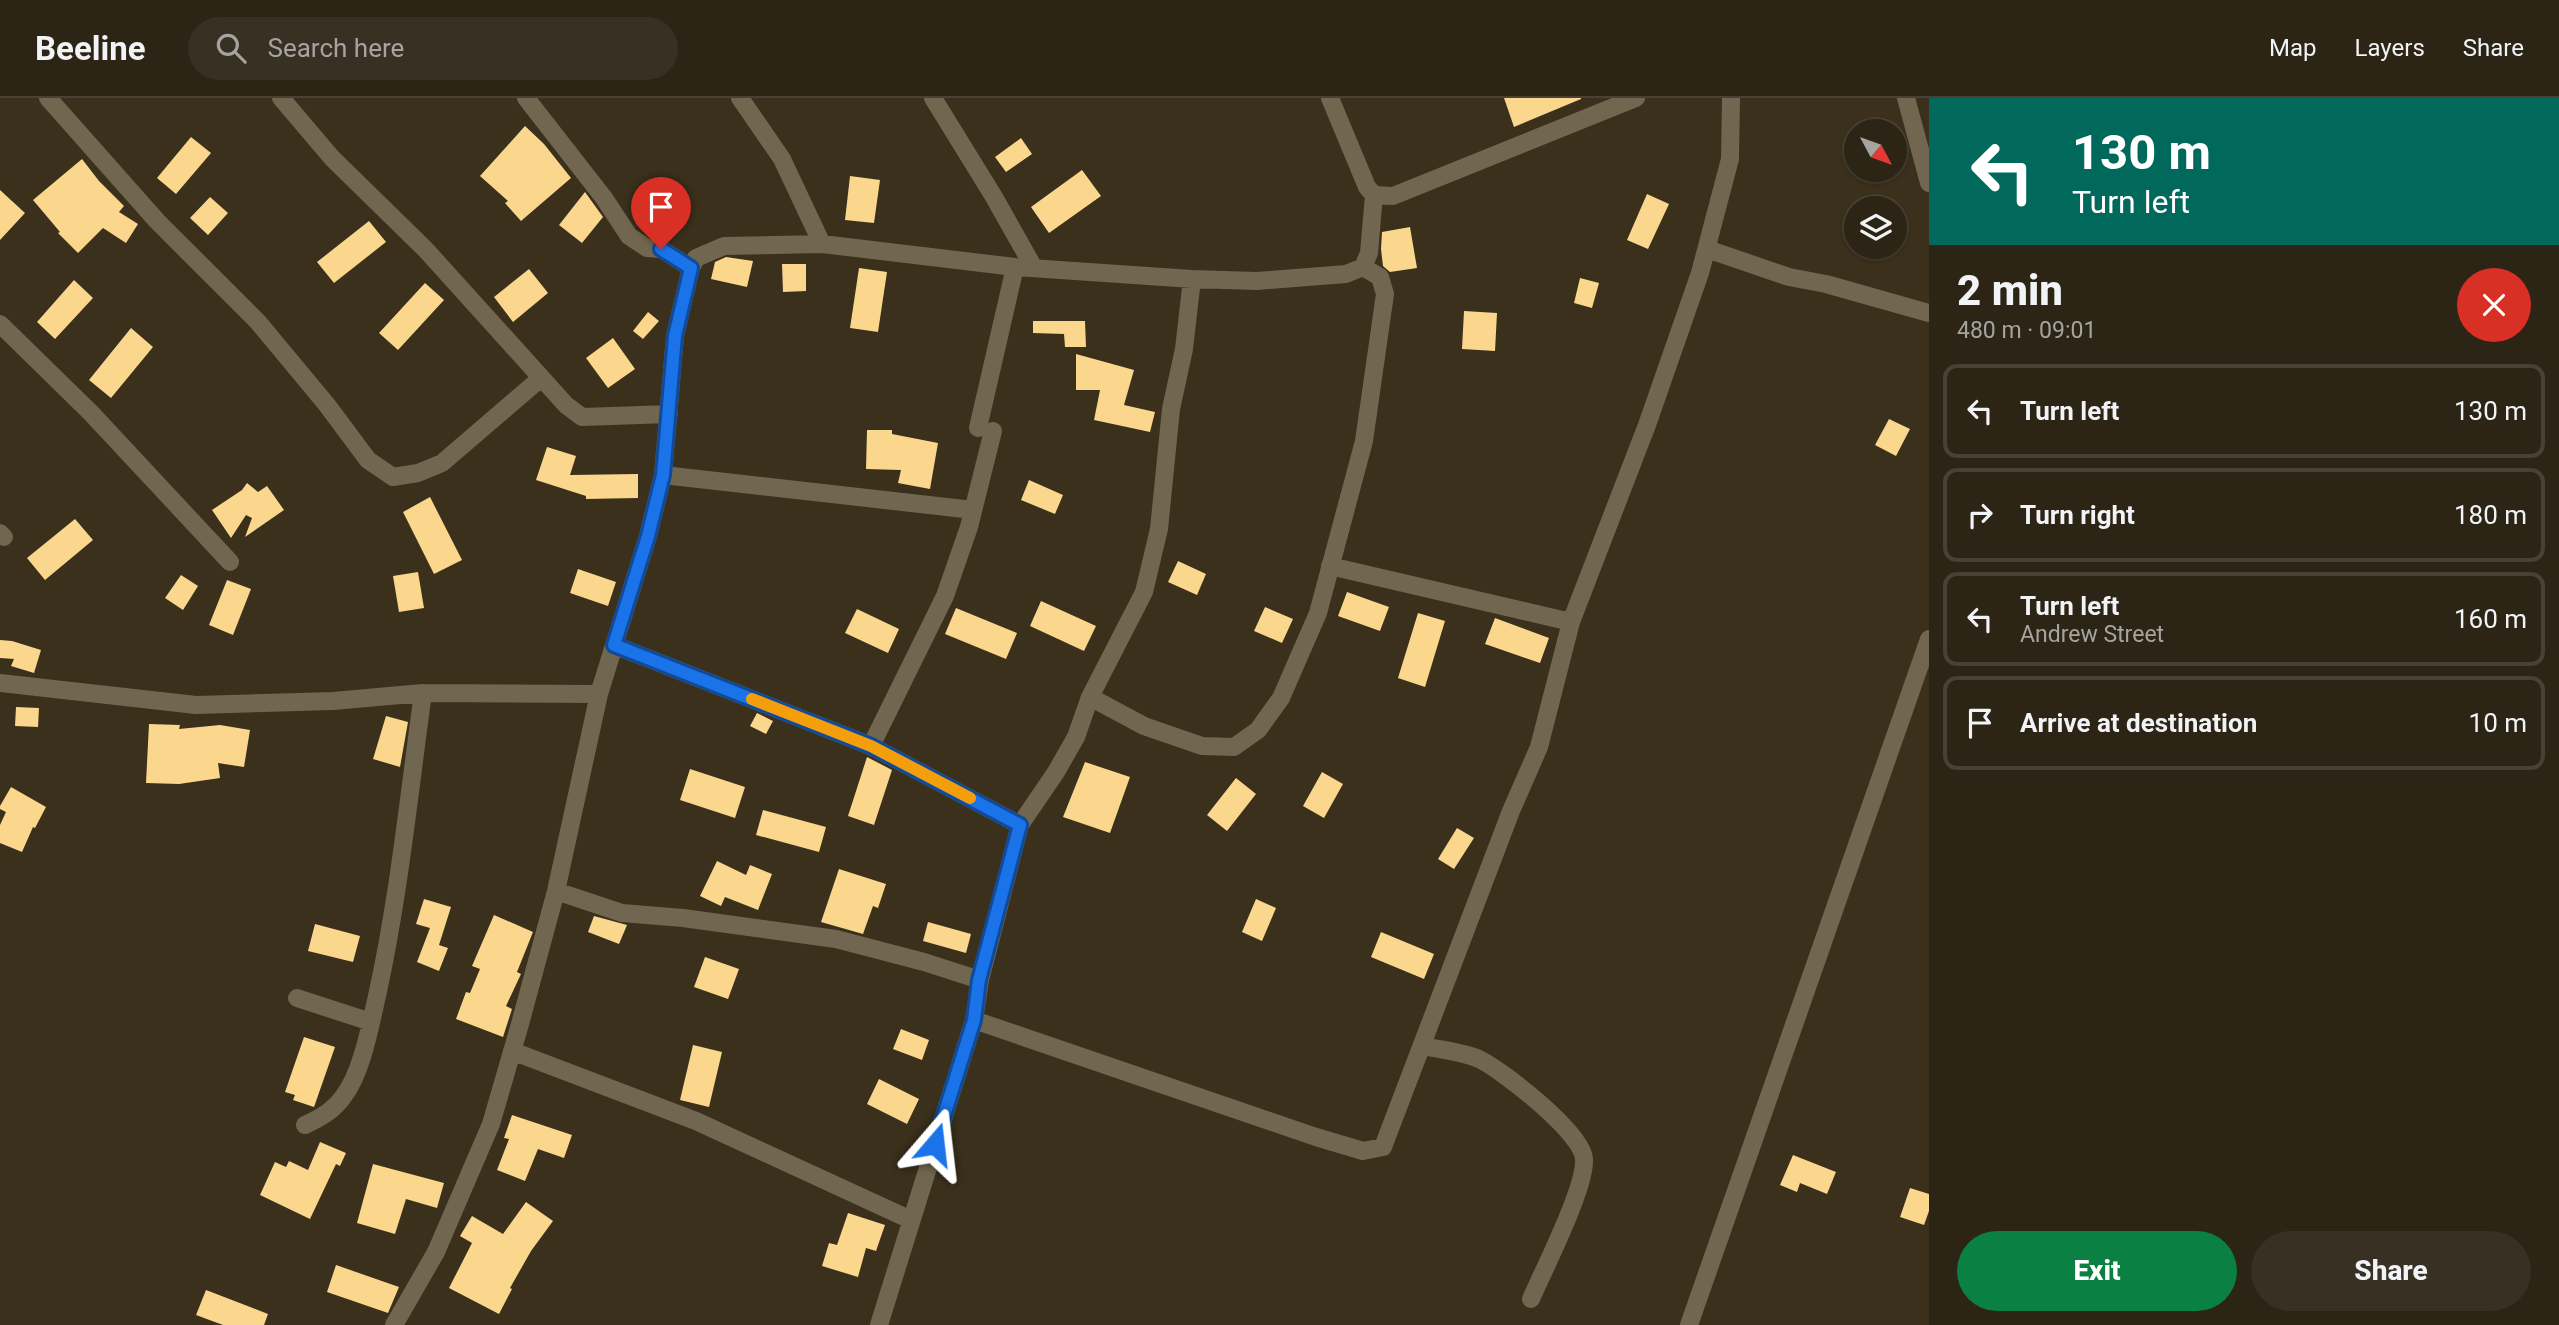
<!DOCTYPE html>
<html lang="en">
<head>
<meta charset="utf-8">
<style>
	:root { --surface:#2c2414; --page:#383022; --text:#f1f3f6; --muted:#a6a4a0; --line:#484134; --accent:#0b8043 }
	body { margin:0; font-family:Roboto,sans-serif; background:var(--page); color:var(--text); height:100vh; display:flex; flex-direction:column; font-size:26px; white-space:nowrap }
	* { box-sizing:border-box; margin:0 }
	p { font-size:23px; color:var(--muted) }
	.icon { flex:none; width:38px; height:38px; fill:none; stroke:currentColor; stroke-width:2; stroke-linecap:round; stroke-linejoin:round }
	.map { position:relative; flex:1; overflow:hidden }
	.side { display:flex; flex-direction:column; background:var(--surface); width:630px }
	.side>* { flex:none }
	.guide { background:#00695c; color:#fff; overflow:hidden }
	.needle { width:46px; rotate:131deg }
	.fabs { position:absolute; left:1844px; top:21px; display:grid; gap:14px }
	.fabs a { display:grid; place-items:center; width:63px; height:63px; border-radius:50%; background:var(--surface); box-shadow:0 2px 5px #0004,0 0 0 2px var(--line); font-size:35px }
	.pin { position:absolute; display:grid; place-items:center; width:60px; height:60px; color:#fff; margin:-72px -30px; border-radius:50% 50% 50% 0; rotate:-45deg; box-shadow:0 0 7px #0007 }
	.pin .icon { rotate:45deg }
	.me { position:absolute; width:77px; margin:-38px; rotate:17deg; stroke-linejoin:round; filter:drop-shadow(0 0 5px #0008) }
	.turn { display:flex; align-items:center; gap:24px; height:147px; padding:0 28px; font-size:32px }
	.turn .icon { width:91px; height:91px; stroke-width:2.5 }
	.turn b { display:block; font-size:49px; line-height:60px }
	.round { display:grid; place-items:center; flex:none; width:74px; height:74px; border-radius:37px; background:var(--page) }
	.overview { display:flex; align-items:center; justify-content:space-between; height:119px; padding:0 28px }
	h1 { font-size:42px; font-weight:800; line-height:52px }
	.cta { display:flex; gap:14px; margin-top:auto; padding:14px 28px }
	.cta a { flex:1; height:80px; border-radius:42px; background:var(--accent); color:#fff; font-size:28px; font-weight:800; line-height:80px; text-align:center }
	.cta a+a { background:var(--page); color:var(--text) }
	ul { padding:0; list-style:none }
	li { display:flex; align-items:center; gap:21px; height:94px; margin:0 14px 10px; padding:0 14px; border:4px solid var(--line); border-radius:14px }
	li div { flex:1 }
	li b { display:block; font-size:26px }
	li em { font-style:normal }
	header { display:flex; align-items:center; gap:42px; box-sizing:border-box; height:98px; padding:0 35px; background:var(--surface); border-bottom:2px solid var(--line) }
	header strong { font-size:33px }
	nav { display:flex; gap:38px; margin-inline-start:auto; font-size:24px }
	.search { width:490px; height:63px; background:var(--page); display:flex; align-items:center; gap:18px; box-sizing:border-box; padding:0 24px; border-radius:38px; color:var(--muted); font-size:26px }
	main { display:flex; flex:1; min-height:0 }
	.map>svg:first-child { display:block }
</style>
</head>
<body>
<header>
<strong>Beeline</strong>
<div class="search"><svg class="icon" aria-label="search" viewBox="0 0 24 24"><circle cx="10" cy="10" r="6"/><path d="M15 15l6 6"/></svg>Search here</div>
<nav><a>Map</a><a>Layers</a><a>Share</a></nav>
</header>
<main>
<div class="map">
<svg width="1929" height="1227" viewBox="0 0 1929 1227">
	<rect width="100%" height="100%" fill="#3a301b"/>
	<!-- building -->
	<path fill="#fad78d" d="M1504,0H1581V1L1514,29Z
		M525,28L544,46L571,80L521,123L505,105L508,103L480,78Z
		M191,39L211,55L176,96L157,80Z
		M1021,40L1032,56L1006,74L995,59Z
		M82,61L99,83L124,108L119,114L138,126L126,145L103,130L78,155L58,135L60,134L33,102Z
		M1082,72L1101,98L1049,135L1031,109Z
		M850,78L880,82L874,125L845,122Z
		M0,92L25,115L0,142Z
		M585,94L603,119L582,145L559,127Z
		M1647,96L1669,106L1648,151L1627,142Z
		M210,99L228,115L208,137L190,120Z
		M369,123L386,144L334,185L317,164Z
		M1410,129L1417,170L1390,174L1383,168L1381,151L1382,134Z
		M726,159L753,163L747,189L711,181L715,164Z
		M782,166H806V193L783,194Z
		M859,170L887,174L878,234L850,230Z
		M529,171L548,195L513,224L494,199Z
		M1580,180L1599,185L1592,210L1574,205Z
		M74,182L93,200L55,241L37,224Z
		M425,185L444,202L398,252L379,235Z
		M1464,213L1497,215L1495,253L1462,251Z
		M648,214L659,223L643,241L633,233Z
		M1033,223H1085L1086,249H1065L1064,236L1033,235Z
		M131,230L153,249L111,300L89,282Z
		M613,240L635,271L608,290L586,260Z
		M1076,256L1134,272L1124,307L1155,314L1150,334L1094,322L1100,292H1076Z
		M1889,321L1910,331L1896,358L1875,347Z
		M867,332H892V336L938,345L930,391L898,385L901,372L866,371Z
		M547,349L576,358L570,377L638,376V400L586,401V398L536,382Z
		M1029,382L1063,397L1055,416L1021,402Z
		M247,385L258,394L267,388L284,412L245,439L252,420L246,417L231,440L212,412L242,392Z
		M430,399L462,462L434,476L403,414Z
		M75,421L93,442L45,482L27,460Z
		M1178,463L1206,476L1197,497L1168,484Z
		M578,471L616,484L608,508L570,495Z
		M418,474L424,510L399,514L393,478Z
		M181,477L198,488L183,512L165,500Z
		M227,482L251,491L233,537L209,527Z
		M1347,494L1389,509L1380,533L1338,518Z
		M1041,503L1096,528L1084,553L1030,528Z
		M1265,509L1293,521L1282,545L1254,533Z
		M956,510L1017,535L1006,561L945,536Z
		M857,511L899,531L888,555L845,535Z
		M1418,515L1445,523L1425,589L1398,580Z
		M1495,520L1549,540L1540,565L1485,546Z
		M0,542L12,543L41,552L34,575L11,568L14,561L0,560Z
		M16,609L39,610L38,629L15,628Z
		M757,615L773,623L766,636L750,628Z
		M386,618L408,624L400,669L373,661Z
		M149,626L180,627L179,631L220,627L250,632L244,669L218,665L220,680L179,686L146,685Z
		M867,659L892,672L874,727L848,718Z
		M1085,664L1130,679L1110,735L1063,719Z
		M690,671L745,689L735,720L680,702Z
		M1322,674L1343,686L1324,720L1303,708Z
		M1236,680L1256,696L1227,733L1207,717Z
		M11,689L46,709L35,730L33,729L22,754L0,745V727L6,714L0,711V708Z
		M763,712L826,729L819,754L756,737Z
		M1457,730L1474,740L1454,771L1438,761Z
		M717,763L746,777L750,767L772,776L758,812L725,799L721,808L700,798Z
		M839,771L886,786L878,810L873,808L863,836L821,824Z
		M424,801L451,809L439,847L448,850L439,873L417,864L430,830L416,826Z
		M1256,801L1276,810L1262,843L1242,834Z
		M494,817L533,834L517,874L521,876L506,908L512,911L503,939L456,921L466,894L470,895L480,871L472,868Z
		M594,818L627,827L619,846L588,834Z
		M928,824L971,836L966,855L923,843Z
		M315,826L360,838L353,864L308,853Z
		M1381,834L1434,856L1424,881L1371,859Z
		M705,859L739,871L728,901L694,889Z
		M901,931L929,942L922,962L893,951Z
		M304,939L335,949L314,1009L293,1002L295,997L285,994Z
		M693,947L722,954L709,1009L680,1002Z
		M879,981L919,1001L907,1026L867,1006Z
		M512,1017L572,1037L564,1060L538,1051L525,1083L497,1072L509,1041L504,1040Z
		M320,1044L346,1055L340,1068L336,1066L310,1121L260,1097L275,1064L286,1069L289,1063L308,1072Z
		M1793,1057L1836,1074L1827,1096L1800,1085L1797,1094L1780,1087Z
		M373,1066L444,1085L437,1110L406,1101L395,1136L357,1125Z
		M1910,1090L1929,1096V1113L1924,1127L1900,1119Z
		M526,1104L553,1123L531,1153L510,1190L512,1191L499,1216L449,1190L472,1145L460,1138L472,1118L503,1136Z
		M848,1115L885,1127L876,1153L866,1150L858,1179L822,1168L829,1145L837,1147Z
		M336,1167L399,1189L388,1215L327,1194Z
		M206,1192L268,1216L264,1227H223L196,1217Z"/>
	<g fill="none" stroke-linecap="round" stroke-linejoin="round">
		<!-- minor -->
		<path stroke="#71664f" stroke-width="18" d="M48,0L157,123L258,224L327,307L368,362L393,379L418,375L442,365L541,280
			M281,0L332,60L426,152L566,307L582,319L669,316
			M526,0L604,100L629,138L647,150L661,151L691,170
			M740,0L782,61L822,146
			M933,0L994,99L1034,170
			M1330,0L1367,89L1374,97L1393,98L1636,0
			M1906,0L1929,85
			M1707,151L1789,179L1826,186L1929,215
			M0,226L91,315L230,464
			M978,330L1015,169
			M663,377L973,412
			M0,435L4,439
			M1330,468L1571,524
			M614,547L871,648L1020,727
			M0,585L196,607L333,603L423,595L599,596
			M1090,599L1144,628L1202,648L1234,649L1258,632L1281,600L1318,515L1364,343L1385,196L1380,179L1363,169
			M871,648L945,498L969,429L993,333
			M556,793L622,815L683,820L836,841L924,864L980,882L974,922L879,1227
			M980,882L1020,727L1056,674L1076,639L1090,599L1144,494L1159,431L1171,311L1184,251L1192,181
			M297,900L371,924
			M974,922L1316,1039L1363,1053L1383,1049L1511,713L1539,649L1571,524L1647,327L1700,175L1730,61L1731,0
			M1423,948C1441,952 1465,954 1481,962C1504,974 1583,1035 1584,1061C1586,1089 1544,1171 1531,1201
			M512,953L696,1023L911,1122
			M305,1027C320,1020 333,1013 343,999C362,975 370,928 377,898C399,798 409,696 423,595
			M394,1227L436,1154L491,1026L520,926L556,793L599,596L648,438L663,377L675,238L691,170L696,160L724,148L822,146L1015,169L1192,181L1257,183L1346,176L1363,169L1369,155L1374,97
			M1689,1227L1929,541"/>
	</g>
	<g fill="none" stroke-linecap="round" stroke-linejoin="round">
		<defs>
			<path id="route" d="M661,151L691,170L675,238L663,377L648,438L614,547L871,648L1020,727L979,882L974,922L935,1046"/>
		</defs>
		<!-- route casing -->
		<use href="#route" stroke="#114b97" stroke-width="18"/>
		<!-- route -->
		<use href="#route" stroke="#1a73e8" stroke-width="12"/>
		<!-- slow -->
		<path stroke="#f59e0b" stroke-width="12" d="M752,601L871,648L970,700"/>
	</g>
</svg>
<div class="fabs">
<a><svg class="needle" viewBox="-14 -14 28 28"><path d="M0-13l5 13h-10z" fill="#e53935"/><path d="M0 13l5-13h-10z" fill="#a6a4a0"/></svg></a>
<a><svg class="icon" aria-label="layers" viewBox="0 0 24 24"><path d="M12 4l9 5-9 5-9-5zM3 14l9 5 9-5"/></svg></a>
</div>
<div class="pin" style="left:661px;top:151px;background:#d93025"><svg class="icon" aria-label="arrive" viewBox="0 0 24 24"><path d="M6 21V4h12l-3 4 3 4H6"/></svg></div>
<svg class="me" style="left:935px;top:1046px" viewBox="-20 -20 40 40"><path d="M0-17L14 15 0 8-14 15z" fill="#1a73e8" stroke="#fff" stroke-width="4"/></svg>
</div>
<section class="side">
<div class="guide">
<div class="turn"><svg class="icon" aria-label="left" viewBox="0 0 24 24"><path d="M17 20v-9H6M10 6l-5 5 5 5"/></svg><div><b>130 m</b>Turn left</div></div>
</div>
<div class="overview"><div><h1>2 min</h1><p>480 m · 09:01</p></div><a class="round" style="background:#d93025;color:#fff"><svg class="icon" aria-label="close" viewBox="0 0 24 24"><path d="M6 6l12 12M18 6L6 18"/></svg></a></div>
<ul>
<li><svg class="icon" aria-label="left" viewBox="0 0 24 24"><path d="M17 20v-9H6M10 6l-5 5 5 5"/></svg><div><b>Turn left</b></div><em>130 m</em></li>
<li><svg class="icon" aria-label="right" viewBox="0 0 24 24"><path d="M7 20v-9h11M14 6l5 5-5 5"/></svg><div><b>Turn right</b></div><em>180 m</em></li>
<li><svg class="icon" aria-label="left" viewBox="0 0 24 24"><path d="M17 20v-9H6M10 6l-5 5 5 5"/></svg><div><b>Turn left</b><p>Andrew Street</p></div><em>160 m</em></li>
<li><svg class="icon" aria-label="arrive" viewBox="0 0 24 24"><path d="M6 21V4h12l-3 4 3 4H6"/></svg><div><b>Arrive at destination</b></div><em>10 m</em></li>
</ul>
<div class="cta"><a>Exit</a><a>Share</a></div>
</section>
</main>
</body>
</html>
